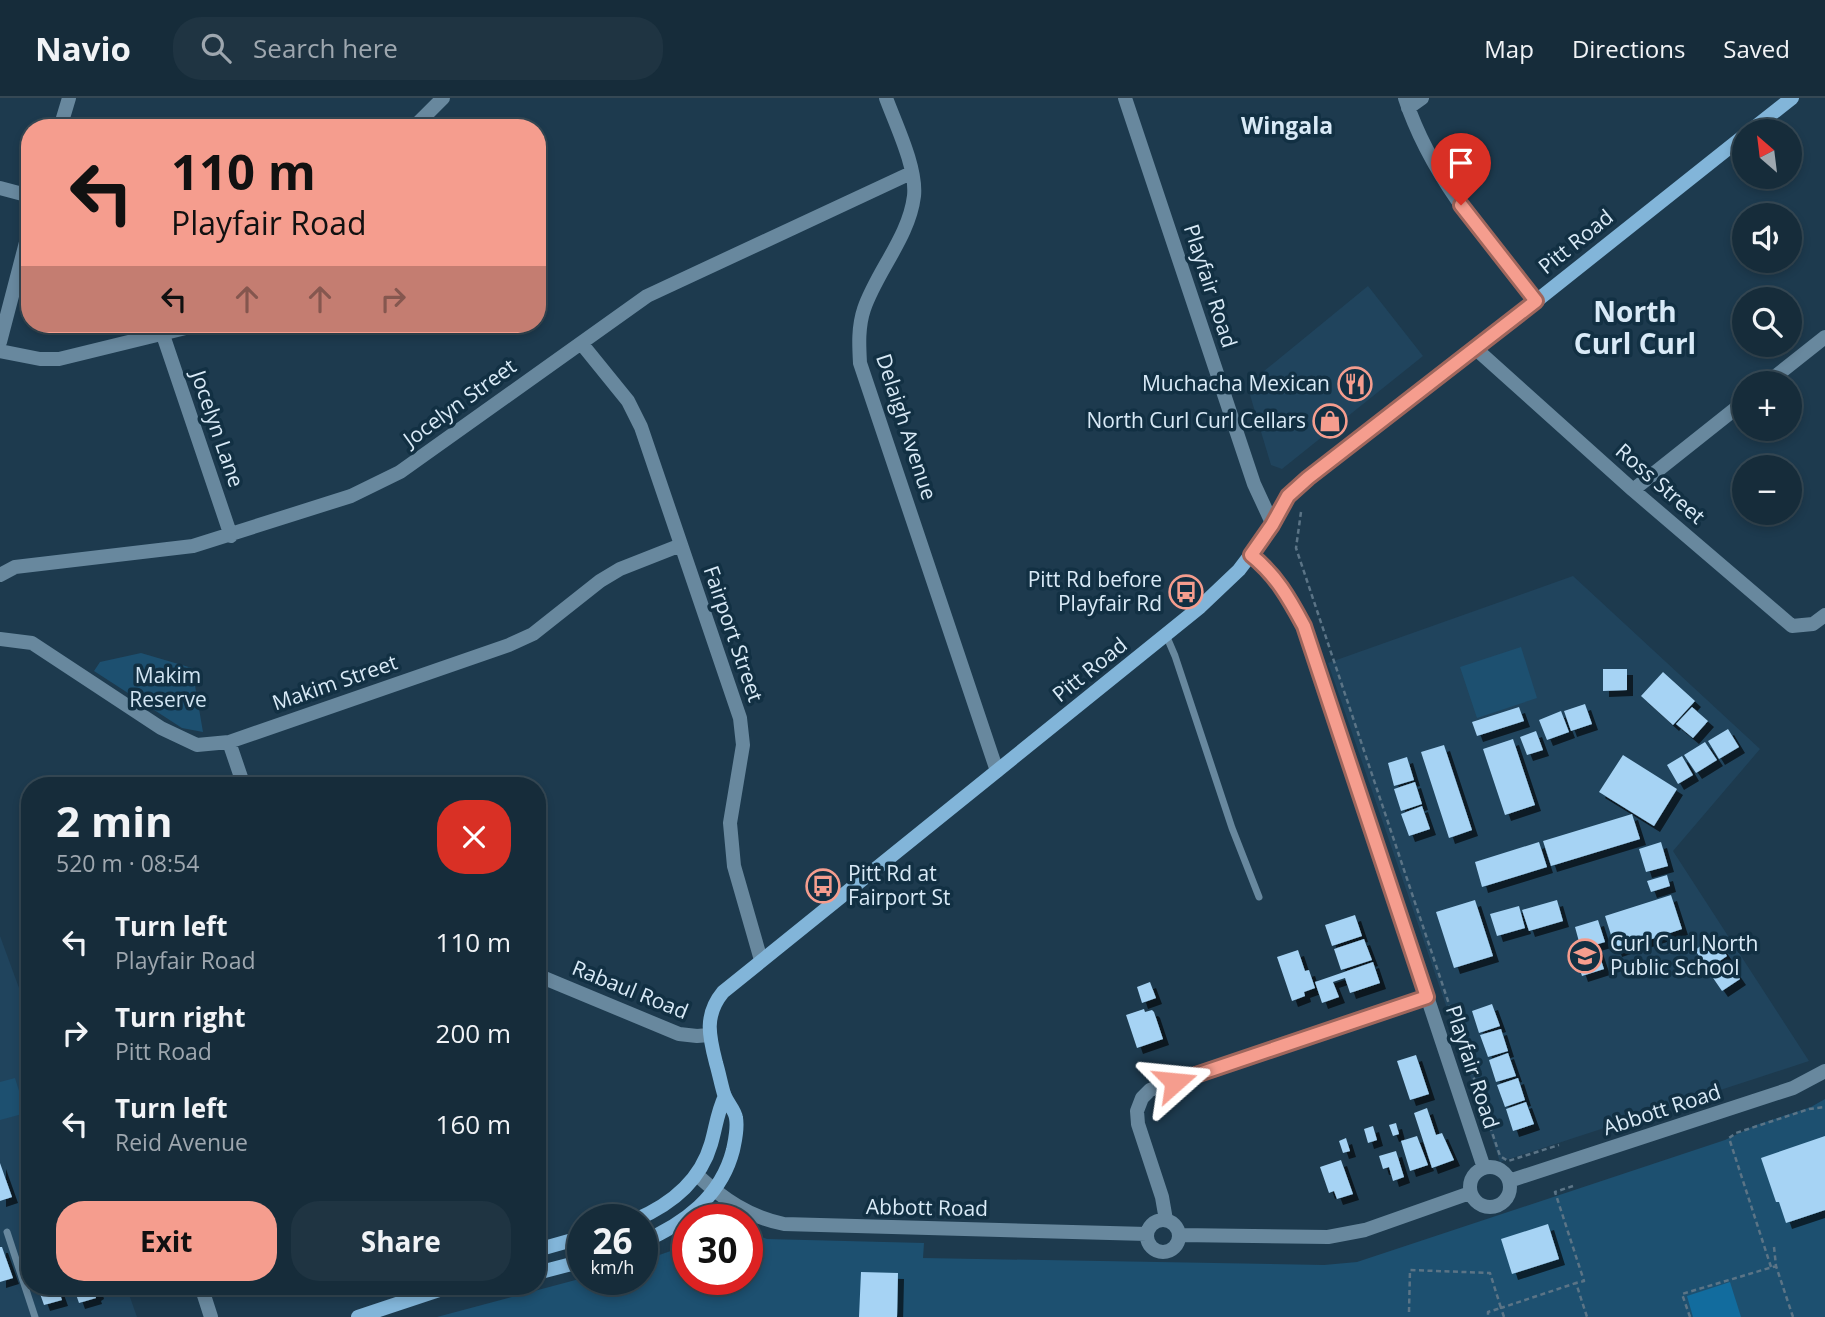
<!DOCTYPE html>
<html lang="en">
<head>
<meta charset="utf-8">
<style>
	:root { --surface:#162c3a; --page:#1f3442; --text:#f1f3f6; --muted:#9ea7af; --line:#354854; --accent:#f59d8e }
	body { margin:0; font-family:"Open Sans",sans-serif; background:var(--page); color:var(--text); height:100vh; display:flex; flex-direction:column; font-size:26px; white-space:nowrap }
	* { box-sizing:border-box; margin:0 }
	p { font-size:23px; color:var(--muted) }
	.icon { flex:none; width:38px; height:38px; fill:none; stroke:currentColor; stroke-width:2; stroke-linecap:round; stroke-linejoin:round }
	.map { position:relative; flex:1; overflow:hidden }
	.side { position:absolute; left:21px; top:679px; width:525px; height:518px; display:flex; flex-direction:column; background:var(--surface); border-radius:28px; box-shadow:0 4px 10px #0003,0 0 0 2px var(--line) }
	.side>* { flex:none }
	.top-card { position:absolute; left:21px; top:21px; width:525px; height:214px; border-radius:28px; box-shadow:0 4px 10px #0003,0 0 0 2px var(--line); background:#f59d8e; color:#111; overflow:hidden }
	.needle { width:46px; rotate:332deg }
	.fabs { position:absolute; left:1732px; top:21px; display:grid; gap:14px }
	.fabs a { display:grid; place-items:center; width:70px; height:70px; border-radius:50%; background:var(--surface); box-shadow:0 4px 10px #0003,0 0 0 2px var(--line); font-size:35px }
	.speed { position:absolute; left:567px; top:1106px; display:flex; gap:14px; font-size:35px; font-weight:700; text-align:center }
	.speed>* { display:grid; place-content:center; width:91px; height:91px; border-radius:50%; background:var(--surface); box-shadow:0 4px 10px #0003,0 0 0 2px var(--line); line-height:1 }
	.speed small { font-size:18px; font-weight:400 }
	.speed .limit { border:10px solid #d22; background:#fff; color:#111 }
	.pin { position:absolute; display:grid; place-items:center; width:60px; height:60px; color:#fff; margin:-72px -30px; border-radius:50% 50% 50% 0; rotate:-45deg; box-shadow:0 0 7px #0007 }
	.pin .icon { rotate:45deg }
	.me { position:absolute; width:77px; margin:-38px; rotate:72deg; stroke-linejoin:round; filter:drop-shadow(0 0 5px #0008) }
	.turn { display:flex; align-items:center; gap:24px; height:147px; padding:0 35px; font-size:32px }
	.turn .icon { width:91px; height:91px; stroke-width:2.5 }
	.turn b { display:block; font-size:49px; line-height:60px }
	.lanes { display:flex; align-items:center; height:66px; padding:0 35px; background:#0003; justify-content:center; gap:35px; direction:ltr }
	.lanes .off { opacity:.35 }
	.round { display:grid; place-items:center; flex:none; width:74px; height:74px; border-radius:28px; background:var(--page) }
	.head { display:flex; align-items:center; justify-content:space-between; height:119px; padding:0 35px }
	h1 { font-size:42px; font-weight:700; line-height:52px }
	.cta { display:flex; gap:14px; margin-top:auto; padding:14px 35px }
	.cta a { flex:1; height:80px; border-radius:28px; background:var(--accent); color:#111; font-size:28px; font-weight:700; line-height:80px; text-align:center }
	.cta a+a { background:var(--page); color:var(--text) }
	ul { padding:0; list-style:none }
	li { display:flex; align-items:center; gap:21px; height:91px; padding:0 35px }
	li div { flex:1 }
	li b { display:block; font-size:26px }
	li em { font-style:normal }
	header { display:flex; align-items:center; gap:42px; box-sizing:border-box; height:98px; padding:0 35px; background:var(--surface); border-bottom:2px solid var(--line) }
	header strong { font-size:33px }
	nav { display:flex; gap:38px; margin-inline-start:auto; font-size:24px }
	.search { width:490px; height:63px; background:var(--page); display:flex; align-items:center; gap:18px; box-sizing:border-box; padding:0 24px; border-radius:28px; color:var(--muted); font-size:26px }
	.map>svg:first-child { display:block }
</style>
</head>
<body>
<header>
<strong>Navio</strong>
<div class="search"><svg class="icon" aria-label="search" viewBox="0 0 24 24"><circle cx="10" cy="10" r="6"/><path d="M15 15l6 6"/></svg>Search here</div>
<nav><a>Map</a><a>Directions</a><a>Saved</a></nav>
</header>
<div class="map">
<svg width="1825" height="1219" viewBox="0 0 1825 1219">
	<defs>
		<filter id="shadow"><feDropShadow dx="6" dy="6" stdDeviation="0" flood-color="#0009"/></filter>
	</defs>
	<rect width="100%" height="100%" fill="#1d3a4e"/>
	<!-- built -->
	<path fill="#20445d" d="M1368,188L1423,258L1282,371L1271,367L1247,287Z
		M1573,478L1760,651L1673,753L1809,963L1500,1064L1328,565Z
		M0,838L30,920V1188H126L137,1219H0Z"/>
	<!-- green -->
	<path fill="#1d5070" d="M1521,549L1537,600L1477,620L1460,569Z
		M141,555L192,570L203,634L182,630L94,573L100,564Z
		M15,980L26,1015L0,1022V984Z
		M1825,1001V1219H437L583,1180L642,1181V1163L688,1147V1181H747V1134L767,1141L924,1145L923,1160L1324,1167L1357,1164L1725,1042L1756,1027L1811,1009Z"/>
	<!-- forest -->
	<path fill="#126c9e" d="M1730,1184L1741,1219H1693L1687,1198Z"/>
	<!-- building -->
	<path fill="#a6d3f4" filter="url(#shadow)" d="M1603,571H1627V592L1603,593Z
		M1663,574L1695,603L1673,627L1641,598Z
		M1585,606L1592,626L1571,633L1564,613Z
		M1519,609L1524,623L1477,638L1472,624Z
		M1692,609L1708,623L1693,640L1676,626Z
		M1561,613L1569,634L1547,642L1539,622Z
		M1728,631L1739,649L1719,661L1708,643Z
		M1536,633L1543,652L1527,657L1520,639Z
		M1513,641L1535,707L1505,717L1483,651Z
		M1705,644L1717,662L1696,675L1684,657Z
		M1444,647L1472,732L1449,740L1421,654Z
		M1623,657L1677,691L1654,728L1599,694Z
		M1682,658L1693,677L1678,686L1667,667Z
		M1407,659L1414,682L1394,688L1388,665Z
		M1415,684L1422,706L1401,713L1394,691Z
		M1422,708L1430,731L1409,738L1401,716Z
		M1632,716L1640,741L1551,768L1543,743Z
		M1539,744L1547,769L1482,789L1475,764Z
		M1661,744L1668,768L1646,774L1639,751Z
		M1667,777L1670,788L1651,794L1647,783Z
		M1671,797L1682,831L1616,853L1605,818Z
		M1475,802L1493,858L1454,870L1436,814Z
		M1557,802L1563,823L1529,833L1522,812Z
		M1519,808L1525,830L1497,838L1490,816Z
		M1355,817L1362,838L1332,848L1325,827Z
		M1598,822L1605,844L1581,851L1575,829Z
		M1714,839L1727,858L1708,871L1695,852Z
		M1364,841L1372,862L1341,872L1334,851Z
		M1597,850L1604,871L1582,878L1575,857Z
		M1298,852L1305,873L1309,872L1315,890L1304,894L1305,898L1292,903L1277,859Z
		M1727,862L1740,881L1722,893L1709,874Z
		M1373,864L1380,885L1350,895L1345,880L1333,884L1339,899L1322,905L1315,884Z
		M1150,884L1156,900L1142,905L1137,889Z
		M1492,906L1500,928L1479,935L1472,913Z
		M1144,911L1145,914L1152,912L1154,914L1163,941L1137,950L1126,917Z
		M1501,931L1508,953L1488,959L1480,937Z
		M1508,955L1516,978L1496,984L1489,962Z
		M1416,957L1429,996L1410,1002L1397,963Z
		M1518,980L1525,1002L1505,1009L1497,987Z
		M1526,1004L1534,1026L1513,1033L1506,1011Z
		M1427,1010L1436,1037L1442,1035L1454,1062L1432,1070L1414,1015Z
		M1396,1025L1399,1036L1393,1038L1389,1027Z
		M1373,1028L1377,1042L1368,1045L1364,1031Z
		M1417,1038L1428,1067L1410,1073L1401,1043Z
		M1825,1038V1112L1786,1125L1779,1104H1776L1761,1060Z
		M1346,1040L1350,1053L1343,1055L1339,1043Z
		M1396,1053L1404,1079L1393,1083L1389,1069L1383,1071L1379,1058Z
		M1341,1062L1353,1096L1337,1101L1334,1093L1329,1095L1320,1069Z
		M0,1065L12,1099L0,1103Z
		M1548,1126L1559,1161L1512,1176L1501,1141Z
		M0,1149H2L13,1180L0,1184Z
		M861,1174L898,1175L897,1219H859Z
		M42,1188H57L62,1202L44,1207L38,1190Z
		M73,1188H96L98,1195L95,1197L96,1200L79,1205Z"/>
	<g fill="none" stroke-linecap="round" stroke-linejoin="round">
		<!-- path -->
		<path stroke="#5b7486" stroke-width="2.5" stroke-dasharray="5 3.5" stroke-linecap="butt" d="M1301,414L1296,450L1500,1058L1508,1063L1559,1047
			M1573,1088L1555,1094L1584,1183L1576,1185
			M1774,1149L1776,1168L1793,1219
			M1771,1169L1729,1040L1736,1035L1809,1011L1825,1009
			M1409,1214L1410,1172L1490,1175L1501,1210L1488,1214V1219
			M1504,1219L1501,1210L1576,1185L1587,1219
			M1690,1219L1682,1196L1776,1168"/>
		<!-- service -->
		<path stroke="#68889e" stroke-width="7" d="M1166,537L1175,558L1232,730L1259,799
			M7,1134L35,1219"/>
		<!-- minor -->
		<path stroke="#68889e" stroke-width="14" d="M886,0C896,27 917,70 914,98C909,139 877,173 864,211C858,229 859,247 860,265L997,673
			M1125,0L1254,386L1273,427
			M1405,0C1430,77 1485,141 1536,203
			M1408,10L1422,0
			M60,30L69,0
			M0,90L30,98
			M163,237L231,438
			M0,244L30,129
			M581,245L628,303L641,329L740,620L743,647L730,725L734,768L761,862
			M1476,251L1633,392L1792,528L1813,526L1825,517
			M1767,285L1825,239
			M1633,392L1745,303
			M1251,457C1275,477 1290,500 1304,528L1484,1070
			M0,477L15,469L193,448L351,398L400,374L647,198L911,75
			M0,541L32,545L161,630L197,647L229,644L509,547L533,536L600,483L620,471L681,447
			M229,644L244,688
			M537,877L679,936L697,938L709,937
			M1470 1089a20 20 0 1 1 40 0a20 20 0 1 1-40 0Z
			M697,1077C723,1101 749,1119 784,1126L1147,1136
			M1509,1083L1793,990L1825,973
			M1166,1122L1162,1099L1138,1026L1137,1013L1142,1000L1150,992L1427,899
			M1147 1138a16 16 0 1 1 32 0a16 16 0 1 1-32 0Z
			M1179,1137L1328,1139L1365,1132L1470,1095
			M201,1188L211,1219"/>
		<!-- tertiary -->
		<path stroke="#68889e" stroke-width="14" d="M413,30L443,0
			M0,253L40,261H59L202,226"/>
		<!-- secondary -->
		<path stroke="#82b5d9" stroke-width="14" d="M1750,33L1792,0
			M635,1122C670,1107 700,1084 711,1046C716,1029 717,1015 725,998
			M642,1144C684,1126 721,1099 733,1052C735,1042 738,1031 736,1020C735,1012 727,1005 724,996C721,986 719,975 716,965C709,938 704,917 723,894L1200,509L1239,472L1273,427L1288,398L1308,380L1476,251L1745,37
			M537,1152L583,1139
			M537,1175L583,1163
			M358,1219L451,1188"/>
	</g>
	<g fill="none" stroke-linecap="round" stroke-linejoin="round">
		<defs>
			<path id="route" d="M1175,984L1427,899L1304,528C1289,500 1276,477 1251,457L1272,427L1288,398L1308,380L1536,203L1461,107"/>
		</defs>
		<!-- route casing -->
		<use href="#route" stroke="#9f665c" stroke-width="18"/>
		<!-- route -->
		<use href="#route" stroke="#f59d8e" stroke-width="12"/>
	</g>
	<!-- icons -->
	<defs>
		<symbol id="restaurant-ring" viewBox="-11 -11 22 22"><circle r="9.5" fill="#123043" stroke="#f59d8e" stroke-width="1.5"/><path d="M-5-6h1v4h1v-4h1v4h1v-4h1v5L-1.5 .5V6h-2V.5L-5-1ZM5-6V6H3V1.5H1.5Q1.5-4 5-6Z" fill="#f59d8e"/></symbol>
		<symbol id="shop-ring" viewBox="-11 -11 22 22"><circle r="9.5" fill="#123043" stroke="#f59d8e" stroke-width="1.5"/><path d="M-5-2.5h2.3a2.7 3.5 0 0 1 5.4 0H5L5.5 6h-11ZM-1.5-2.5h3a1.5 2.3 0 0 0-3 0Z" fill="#f59d8e"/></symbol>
		<symbol id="bus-ring" viewBox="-11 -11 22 22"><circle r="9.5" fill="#123043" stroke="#f59d8e" stroke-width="1.5"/><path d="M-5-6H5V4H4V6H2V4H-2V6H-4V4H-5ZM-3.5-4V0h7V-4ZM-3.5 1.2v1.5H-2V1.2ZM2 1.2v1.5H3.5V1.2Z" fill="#f59d8e"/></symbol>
		<symbol id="school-ring" viewBox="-11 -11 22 22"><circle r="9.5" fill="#123043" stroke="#f59d8e" stroke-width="1.5"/><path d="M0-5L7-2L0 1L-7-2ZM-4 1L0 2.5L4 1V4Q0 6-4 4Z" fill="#f59d8e"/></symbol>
	</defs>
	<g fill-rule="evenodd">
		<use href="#restaurant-ring" x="1336" y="267" width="38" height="38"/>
		<use href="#shop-ring" x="1311" y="304" width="38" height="38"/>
		<use href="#bus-ring" x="1167" y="475" width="38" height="38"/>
		<use href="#bus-ring" x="804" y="769" width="38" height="38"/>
		<use href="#school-ring" x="1566" y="839" width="38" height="38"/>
	</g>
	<g text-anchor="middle" stroke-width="7" stroke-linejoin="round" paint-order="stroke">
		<!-- street labels -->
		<g font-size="21" fill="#d9eaf7" stroke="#123043">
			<text transform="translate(1576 144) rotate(-39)" y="7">Pitt Road</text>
			<text transform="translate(1210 188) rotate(72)" y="7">Playfair Road</text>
			<text transform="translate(460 305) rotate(-36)" y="7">Jocelyn Street</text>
			<text transform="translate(906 329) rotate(72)" y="7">Delaigh Avenue</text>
			<text transform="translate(217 331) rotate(71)" y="7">Jocelyn Lane</text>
			<text transform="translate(1660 386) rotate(41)" y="7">Ross Street</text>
			<text transform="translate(733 536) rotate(71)" y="7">Fairport Street</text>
			<text transform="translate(1090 572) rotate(-39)" y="7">Pitt Road</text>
			<text transform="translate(335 585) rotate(-19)" y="7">Makim Street</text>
			<text transform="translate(630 892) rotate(22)" y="7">Rabaul Road</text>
			<text transform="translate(1472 969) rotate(72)" y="7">Playfair Road</text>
			<text transform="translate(1662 1012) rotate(-18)" y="7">Abbott Road</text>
			<text transform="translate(927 1110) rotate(1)" y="7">Abbott Road</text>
		</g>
		<!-- poi labels -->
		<g font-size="21" fill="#d9eaf7" stroke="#123043" text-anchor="end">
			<text x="1330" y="293">Muchacha Mexican</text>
			<text x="1306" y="330">North Curl Curl Cellars</text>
			<text x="1162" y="489">Pitt Rd before<tspan x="1162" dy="24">Playfair Rd</tspan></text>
			<text x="848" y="783" text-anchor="start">Pitt Rd at<tspan x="848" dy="24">Fairport St</tspan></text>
			<text x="1610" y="853" text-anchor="start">Curl Curl North<tspan x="1610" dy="24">Public School</tspan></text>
		</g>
		<!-- park labels -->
		<g font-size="21" fill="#d1e4f2" stroke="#123043">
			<text x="168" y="585">Makim<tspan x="168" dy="24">Reserve</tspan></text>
		</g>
		<!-- neighbourhood labels -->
		<g font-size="23" font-weight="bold" fill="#d9eaf7" stroke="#123043">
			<text x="1287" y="36">Wingala</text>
		</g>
		<!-- district labels -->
		<g font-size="28" font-weight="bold" fill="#d9eaf7" stroke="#123043">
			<text x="1635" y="224">North<tspan x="1635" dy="32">Curl Curl</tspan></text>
		</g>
	</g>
</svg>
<div class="fabs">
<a><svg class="needle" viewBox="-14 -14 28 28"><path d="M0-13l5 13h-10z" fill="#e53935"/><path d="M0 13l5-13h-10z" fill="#9ea7af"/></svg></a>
<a><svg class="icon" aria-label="sound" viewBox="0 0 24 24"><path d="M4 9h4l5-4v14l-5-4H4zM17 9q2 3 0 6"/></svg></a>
<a><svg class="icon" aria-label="search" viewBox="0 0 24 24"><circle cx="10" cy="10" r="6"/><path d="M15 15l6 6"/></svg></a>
<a>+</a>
<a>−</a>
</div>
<div class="speed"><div>26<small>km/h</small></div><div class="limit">30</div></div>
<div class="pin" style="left:1461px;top:107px;background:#d93025"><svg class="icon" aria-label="arrive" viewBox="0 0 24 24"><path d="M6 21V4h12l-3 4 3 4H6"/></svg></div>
<svg class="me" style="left:1175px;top:984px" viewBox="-20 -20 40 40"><path d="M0-17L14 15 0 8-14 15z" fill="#f59d8e" stroke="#fff" stroke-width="4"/></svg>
<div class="top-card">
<div class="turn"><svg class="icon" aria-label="left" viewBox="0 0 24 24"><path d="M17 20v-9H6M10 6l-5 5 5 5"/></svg><div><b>110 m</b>Playfair Road</div></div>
<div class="lanes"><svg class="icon" aria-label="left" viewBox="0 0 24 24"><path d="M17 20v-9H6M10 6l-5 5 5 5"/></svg><svg class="icon off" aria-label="ahead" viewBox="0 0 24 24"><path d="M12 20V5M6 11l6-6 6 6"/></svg><svg class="icon off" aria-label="ahead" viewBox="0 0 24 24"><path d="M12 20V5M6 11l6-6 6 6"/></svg><svg class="icon off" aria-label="right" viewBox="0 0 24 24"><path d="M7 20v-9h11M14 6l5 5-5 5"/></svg></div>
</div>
<section class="side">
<div class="head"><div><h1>2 min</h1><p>520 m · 08:54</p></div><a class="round" style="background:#d93025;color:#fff"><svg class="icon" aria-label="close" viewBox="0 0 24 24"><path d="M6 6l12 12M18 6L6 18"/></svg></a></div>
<ul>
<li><svg class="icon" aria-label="left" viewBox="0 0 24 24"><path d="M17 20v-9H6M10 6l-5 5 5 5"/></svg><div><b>Turn left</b><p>Playfair Road</p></div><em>110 m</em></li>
<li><svg class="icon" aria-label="right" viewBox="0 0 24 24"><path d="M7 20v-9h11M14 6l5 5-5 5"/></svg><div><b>Turn right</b><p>Pitt Road</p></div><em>200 m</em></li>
<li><svg class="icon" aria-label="left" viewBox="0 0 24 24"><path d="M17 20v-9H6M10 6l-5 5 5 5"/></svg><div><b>Turn left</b><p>Reid Avenue</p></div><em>160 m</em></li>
</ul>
<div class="cta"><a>Exit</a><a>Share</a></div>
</section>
</div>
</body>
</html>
